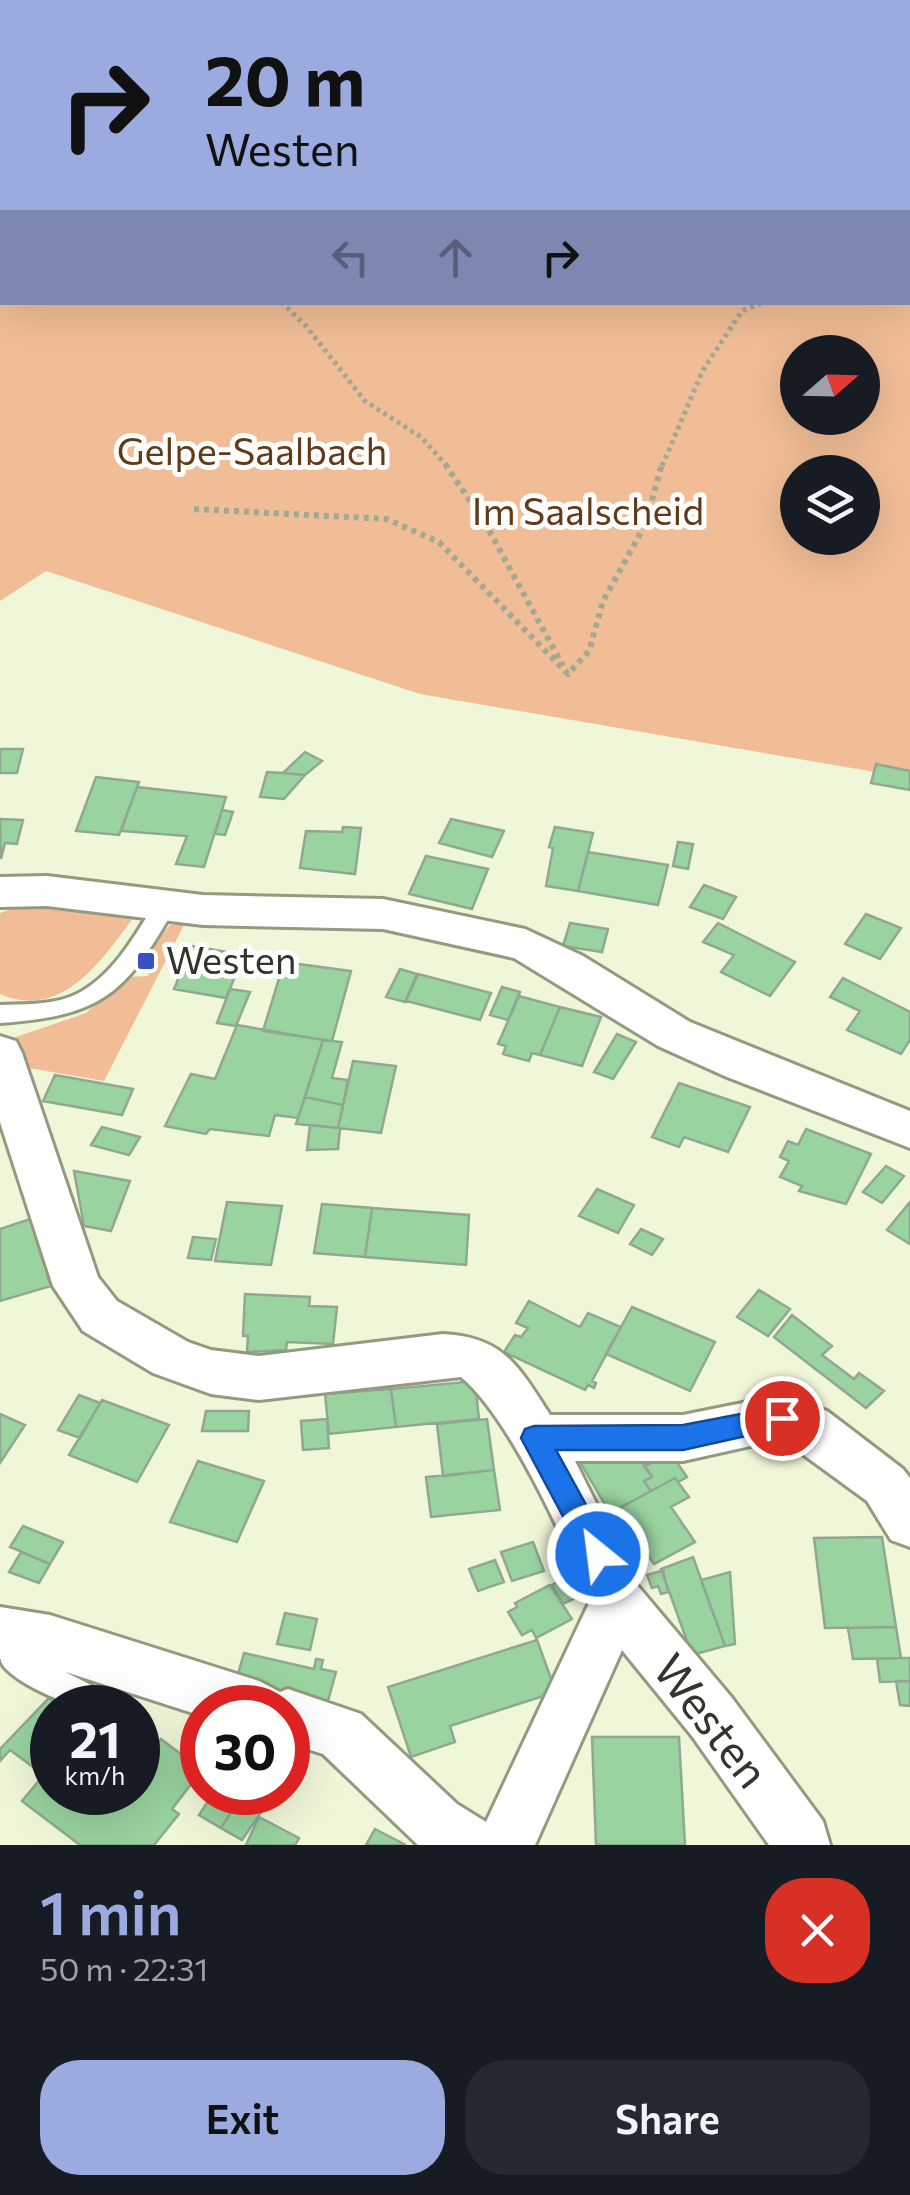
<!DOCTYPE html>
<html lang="en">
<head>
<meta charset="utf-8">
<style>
	:root { --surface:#171b24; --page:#242831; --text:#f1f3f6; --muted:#9ea1a6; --accent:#9cabdf }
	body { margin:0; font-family:Commissioner,sans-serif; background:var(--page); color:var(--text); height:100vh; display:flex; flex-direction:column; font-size:38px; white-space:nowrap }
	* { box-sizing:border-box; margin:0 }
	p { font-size:32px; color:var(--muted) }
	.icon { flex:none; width:55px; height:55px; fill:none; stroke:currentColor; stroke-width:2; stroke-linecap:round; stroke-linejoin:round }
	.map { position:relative; height:1845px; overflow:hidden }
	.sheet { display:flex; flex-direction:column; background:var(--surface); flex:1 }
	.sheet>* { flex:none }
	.hud { position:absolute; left:0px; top:0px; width:910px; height:305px; box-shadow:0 10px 40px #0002; background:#9cabdf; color:#111; overflow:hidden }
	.needle { width:65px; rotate:70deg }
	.controls { position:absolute; left:780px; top:335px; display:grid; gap:20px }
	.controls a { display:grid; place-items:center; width:100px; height:100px; border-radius:50%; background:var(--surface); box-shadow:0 10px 40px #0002; font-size:50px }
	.speed { position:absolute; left:30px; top:1685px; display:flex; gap:20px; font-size:50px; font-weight:700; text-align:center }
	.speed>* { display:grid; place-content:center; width:130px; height:130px; border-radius:50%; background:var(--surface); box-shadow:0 10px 40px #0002; line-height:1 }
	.speed small { font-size:25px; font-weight:400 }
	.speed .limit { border:15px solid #d22; background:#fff; color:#111 }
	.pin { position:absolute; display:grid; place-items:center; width:85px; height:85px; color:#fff; margin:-42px; border:5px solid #fff; border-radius:50%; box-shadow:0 2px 10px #0007 }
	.me { position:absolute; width:110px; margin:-55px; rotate:331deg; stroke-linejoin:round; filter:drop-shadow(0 0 8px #0008) }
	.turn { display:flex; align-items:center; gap:35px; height:210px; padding:0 40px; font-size:45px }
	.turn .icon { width:130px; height:130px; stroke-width:2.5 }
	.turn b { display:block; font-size:70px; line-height:85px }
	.lanes { display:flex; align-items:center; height:95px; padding:0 40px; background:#0003; justify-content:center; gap:50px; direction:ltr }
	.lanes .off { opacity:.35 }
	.round { display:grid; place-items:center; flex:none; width:105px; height:105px; border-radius:40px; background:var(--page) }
	.head { display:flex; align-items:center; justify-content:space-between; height:170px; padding:0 40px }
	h1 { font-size:60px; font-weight:600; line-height:75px; color:var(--accent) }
	.button { display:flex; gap:20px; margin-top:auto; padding:20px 40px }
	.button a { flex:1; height:115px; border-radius:40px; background:var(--accent); color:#111; font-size:40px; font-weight:600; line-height:115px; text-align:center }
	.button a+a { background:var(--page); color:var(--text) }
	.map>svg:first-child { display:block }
</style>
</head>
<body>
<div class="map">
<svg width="910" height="1845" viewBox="0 0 910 1845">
	<rect width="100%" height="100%" fill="#f0f7d9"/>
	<!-- green -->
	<path fill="#f0bd96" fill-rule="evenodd" d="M0,0H910V778L420,694L46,571L0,601ZM2,2H908V302H2ZM798,352H862V418H798ZM798,472H862V538H798Z
		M20,906L134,917C102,960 62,1021 0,994V913Z
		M185,923L104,1081L29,1068L16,1037L86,1013L126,977L148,976L158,955L145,954L170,925Z"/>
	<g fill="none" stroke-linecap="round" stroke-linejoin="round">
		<!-- stream -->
		<path fill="#94f0dc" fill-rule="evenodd" d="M141,0H150L148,2H140Z
			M2,91V98L0,99V92Z"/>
	</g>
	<!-- building -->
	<path fill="#98d3a0" stroke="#90a793" stroke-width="2.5" d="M0,749H23L17,773H0Z
		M305,752L322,761L305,775L283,773Z
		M876,764L910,771V790L871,783Z
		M267,772L283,773L305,775L284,799L260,797Z
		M96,777L139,782L119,835L76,831Z
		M137,787L226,797L204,867L176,864L187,836L121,831Z
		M222,810L233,812L225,835L215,834Z
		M0,819L23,820L17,844L5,843L1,859Z
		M451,819L504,831L492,857L439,843Z
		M343,827L361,828L355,874L300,868L306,831L342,832Z
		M555,827L593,833L578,891L546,886L553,848L549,847Z
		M678,842L693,844L688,869L673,866Z
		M588,852L668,865L658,905L578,891Z
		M426,856L488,869L472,909L409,894Z
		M704,885L736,897L723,919L690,907Z
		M866,914L901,928L880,959L845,944Z
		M570,923L608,929L602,952L563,946Z
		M718,923L795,962L770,996L721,972L734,955L703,942Z
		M192,946L244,955L226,998L174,989Z
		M284,962L351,971L332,1041L263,1031Z
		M400,969L417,974L405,1002L386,997Z
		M418,974L491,993L480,1020L406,1001Z
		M843,978L910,1012V1040L901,1054L847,1030L860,1011L830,997Z
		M502,987L520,992L508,1020L490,1015Z
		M230,989L250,992L236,1026L217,1023Z
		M519,996L560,1007L540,1055L532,1053L529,1061L503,1054L506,1046L498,1044Z
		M560,1007L601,1017L582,1066L540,1055Z
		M237,1025L323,1040L298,1118L275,1115L269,1136L210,1129L206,1134L165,1126L191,1074L215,1079Z
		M617,1034L636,1042L613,1079L594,1072Z
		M323,1040L342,1042L332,1078L348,1080L343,1105L305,1097Z
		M353,1061L396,1066L381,1133L338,1128Z
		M55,1075L133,1089L122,1115L43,1101Z
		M679,1083L750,1107L728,1152L684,1137L679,1147L652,1137Z
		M305,1097L343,1105L338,1128L296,1124Z
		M310,1125L340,1128L338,1149L307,1150Z
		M102,1127L140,1137L129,1155L91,1145Z
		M806,1129L871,1154L846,1204L799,1191L802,1186L780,1177L789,1161L780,1157L788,1141L798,1145Z
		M886,1166L904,1176L882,1203L863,1192Z
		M74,1171L130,1181L111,1231L84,1226Z
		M597,1189L634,1205L618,1233L579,1216Z
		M227,1202L282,1206L271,1265L215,1261Z
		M910,1202V1244L887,1230Z
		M322,1204L372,1208L365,1257L314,1253Z
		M372,1208L469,1215L466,1265L365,1257Z
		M30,1219L51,1286L0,1301V1229Z
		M641,1229L663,1239L652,1255L630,1244Z
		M193,1237L216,1239L211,1260L188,1258Z
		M759,1290L790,1309L768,1336L737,1317Z
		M245,1294L310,1297L309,1306L337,1307L333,1344L287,1342L286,1350L247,1352L248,1336H243Z
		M529,1301L580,1327L588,1313L621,1327L592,1381L596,1383L594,1388L588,1385L585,1390L504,1352L515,1335L521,1337L528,1328L516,1323Z
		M632,1307L715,1342L690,1391L606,1354Z
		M792,1315L832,1346L822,1355L854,1379L859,1373L884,1391L866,1408L774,1337Z
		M475,1381L479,1419L396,1427L391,1389Z
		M391,1389L396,1427L329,1434L325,1394Z
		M79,1395L100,1403L80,1438L58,1430Z
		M102,1400L169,1425L137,1482L69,1455Z
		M206,1411H249L248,1431H202Z
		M0,1414L25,1425L0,1463Z
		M327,1419L329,1448L303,1450L301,1421Z
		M487,1419L494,1470L443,1476L437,1424Z
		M635,1450L652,1477L644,1481L651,1491L610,1513L574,1452Z
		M672,1455L687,1477L678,1482L675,1478L651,1491L644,1481L652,1477L644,1466Z
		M198,1461L264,1481L237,1542L170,1522Z
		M494,1470L500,1510L431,1517L426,1477Z
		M675,1478L689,1497L671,1507L695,1542L654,1564L618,1509Z
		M23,1526L63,1542L50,1564L10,1547Z
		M882,1537L896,1627L825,1628L814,1538Z
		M533,1542L544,1571L512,1581L501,1552Z
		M21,1552L50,1564L39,1583L9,1572Z
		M693,1557L725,1646L692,1655L661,1569Z
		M495,1560L504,1582L478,1591L469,1569Z
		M663,1570L668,1592L661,1594L658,1586L652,1588L647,1575Z
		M730,1572L735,1644L725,1646L701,1580Z
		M567,1577L578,1597L563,1604L552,1585Z
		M550,1585L572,1619L536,1638L532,1630L522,1635L508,1612L517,1607L515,1603Z
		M285,1613L317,1619L310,1650L277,1644Z
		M896,1627L901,1658L853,1659L848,1628Z
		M537,1640L556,1692L450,1726L455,1742L411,1757L388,1687Z
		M244,1653L314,1669L316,1659L323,1660L321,1669L336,1672L326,1708L234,1688Z
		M901,1658H910V1681L880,1682L877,1659Z
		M896,1681H910V1706L900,1705Z
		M49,1698L62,1708H52V1765L44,1775L10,1750L0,1761V1749Z
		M592,1737H679L685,1845H596Z
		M161,1739L202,1770L172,1809L179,1814L154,1845H80L22,1801L52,1765V1792H138V1768Z
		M214,1792H244L221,1828L199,1815Z
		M244,1792H259L270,1799L242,1840L221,1828Z
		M259,1817L299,1838L295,1845H246Z
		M375,1829L406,1845H366Z"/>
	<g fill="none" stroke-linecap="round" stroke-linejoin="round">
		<defs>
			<path id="lane" d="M166,896L177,904C126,993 104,1016 0,1023V1005C23,1004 49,1005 70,997C111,981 136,934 158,898Z
				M0,1620L10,1624L28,1653L91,1685L96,1695L91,1705C74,1711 6,1679 1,1661C0,1650 0,1632 0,1620Z"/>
			<path id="street" d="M47,876L203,895L383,899L525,929L583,956L690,1022L910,1111V1148L727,1077L658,1046L514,958L383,929L203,925L47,906L0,907V877Z
				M0,1036L16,1041L22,1053L98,1277L117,1301L188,1342L211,1350L259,1356L443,1334C504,1337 519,1367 550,1415H683L782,1395L827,1411L903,1469L910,1478V1547L891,1540L867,1501L782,1439L683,1461H575L637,1585L732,1698L823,1821L830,1845H769L692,1736L622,1650L535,1845H418L323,1754L288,1743V1708H202V1716L50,1667L0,1659V1607L50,1615L259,1681L280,1692L288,1689L361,1714L457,1804L486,1822L590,1601C564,1540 511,1419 461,1377L259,1400L211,1394L153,1373L83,1331L53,1286L0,1122Z"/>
		</defs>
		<!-- lane casing -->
		<use href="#lane" stroke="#949a7f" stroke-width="6"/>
		<!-- street casing -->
		<use href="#street" stroke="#949a7f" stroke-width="6"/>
		<!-- path-far1 -->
		<path stroke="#a3a892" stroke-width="5" stroke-dasharray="4 4" stroke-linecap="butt" d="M647,0L656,2
			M181,2L185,0
			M375,2L379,0
			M281,302L306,326L365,401L421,437L447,466
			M841,302H891
			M662,466L703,370L742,311L764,302"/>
		<!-- path -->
		<path stroke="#a3a892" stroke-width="6" stroke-dasharray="5 5" stroke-linecap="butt" d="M445,464L485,523L563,666
			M194,509L386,519L439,542L568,674L589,651L603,601L645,525L662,464"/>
		<!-- lane -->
		<use href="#lane" fill="#fff" fill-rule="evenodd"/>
		<!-- street -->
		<use href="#street" fill="#fff" fill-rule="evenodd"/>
	</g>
	<!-- route -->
	<path fill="#1a73e8" stroke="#114b97" stroke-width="2.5" d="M782,1406L791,1409L795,1418L791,1426L683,1450H556L613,1554L609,1563L598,1567L588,1563L521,1438L525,1429L534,1426L683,1425Z"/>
	<!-- markers -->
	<rect fill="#3552c3" stroke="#fff" stroke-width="4" x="136" y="951" width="20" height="20" rx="5"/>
	<g text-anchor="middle" stroke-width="10" stroke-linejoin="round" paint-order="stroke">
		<!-- park labels -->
		<g font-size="38" fill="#623a18" stroke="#fff">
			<text x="252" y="465">Gelpe-Saalbach</text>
			<text x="588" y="525">Im Saalscheid</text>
		</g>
		<!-- poi labels -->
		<g font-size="38" fill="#32352a" stroke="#fff" text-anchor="start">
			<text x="166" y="974">Westen</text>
		</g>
		<!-- near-street labels -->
		<g font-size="45" fill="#32352a" stroke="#fff">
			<text transform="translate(711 1721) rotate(52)" y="16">Westen</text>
		</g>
	</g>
</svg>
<div class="controls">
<a><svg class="needle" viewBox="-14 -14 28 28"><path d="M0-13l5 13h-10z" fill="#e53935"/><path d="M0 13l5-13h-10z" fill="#9ea1a6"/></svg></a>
<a><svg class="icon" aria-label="layers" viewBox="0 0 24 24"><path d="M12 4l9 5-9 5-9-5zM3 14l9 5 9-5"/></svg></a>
</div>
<div class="speed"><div>21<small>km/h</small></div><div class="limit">30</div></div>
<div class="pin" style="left:782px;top:1418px;background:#d93025"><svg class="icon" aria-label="arrive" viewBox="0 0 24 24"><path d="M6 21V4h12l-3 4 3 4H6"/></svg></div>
<svg class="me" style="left:598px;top:1554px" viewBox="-20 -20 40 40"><circle r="17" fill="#1a73e8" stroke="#fff" stroke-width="3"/><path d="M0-11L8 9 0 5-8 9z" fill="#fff"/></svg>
<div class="hud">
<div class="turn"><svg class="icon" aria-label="right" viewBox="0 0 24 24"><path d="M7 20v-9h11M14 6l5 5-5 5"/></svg><div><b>20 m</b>Westen</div></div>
<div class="lanes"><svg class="icon off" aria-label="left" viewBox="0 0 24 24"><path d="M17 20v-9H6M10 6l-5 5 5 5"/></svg><svg class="icon off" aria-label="ahead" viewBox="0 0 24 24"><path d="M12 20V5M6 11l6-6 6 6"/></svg><svg class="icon" aria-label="right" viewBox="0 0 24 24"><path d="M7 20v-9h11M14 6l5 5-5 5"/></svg></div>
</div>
</div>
<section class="sheet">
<div class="head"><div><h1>1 min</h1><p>50 m · 22:31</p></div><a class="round" style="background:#d93025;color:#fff"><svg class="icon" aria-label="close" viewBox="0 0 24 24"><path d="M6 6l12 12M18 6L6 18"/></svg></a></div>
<div class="button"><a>Exit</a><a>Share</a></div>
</section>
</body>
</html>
